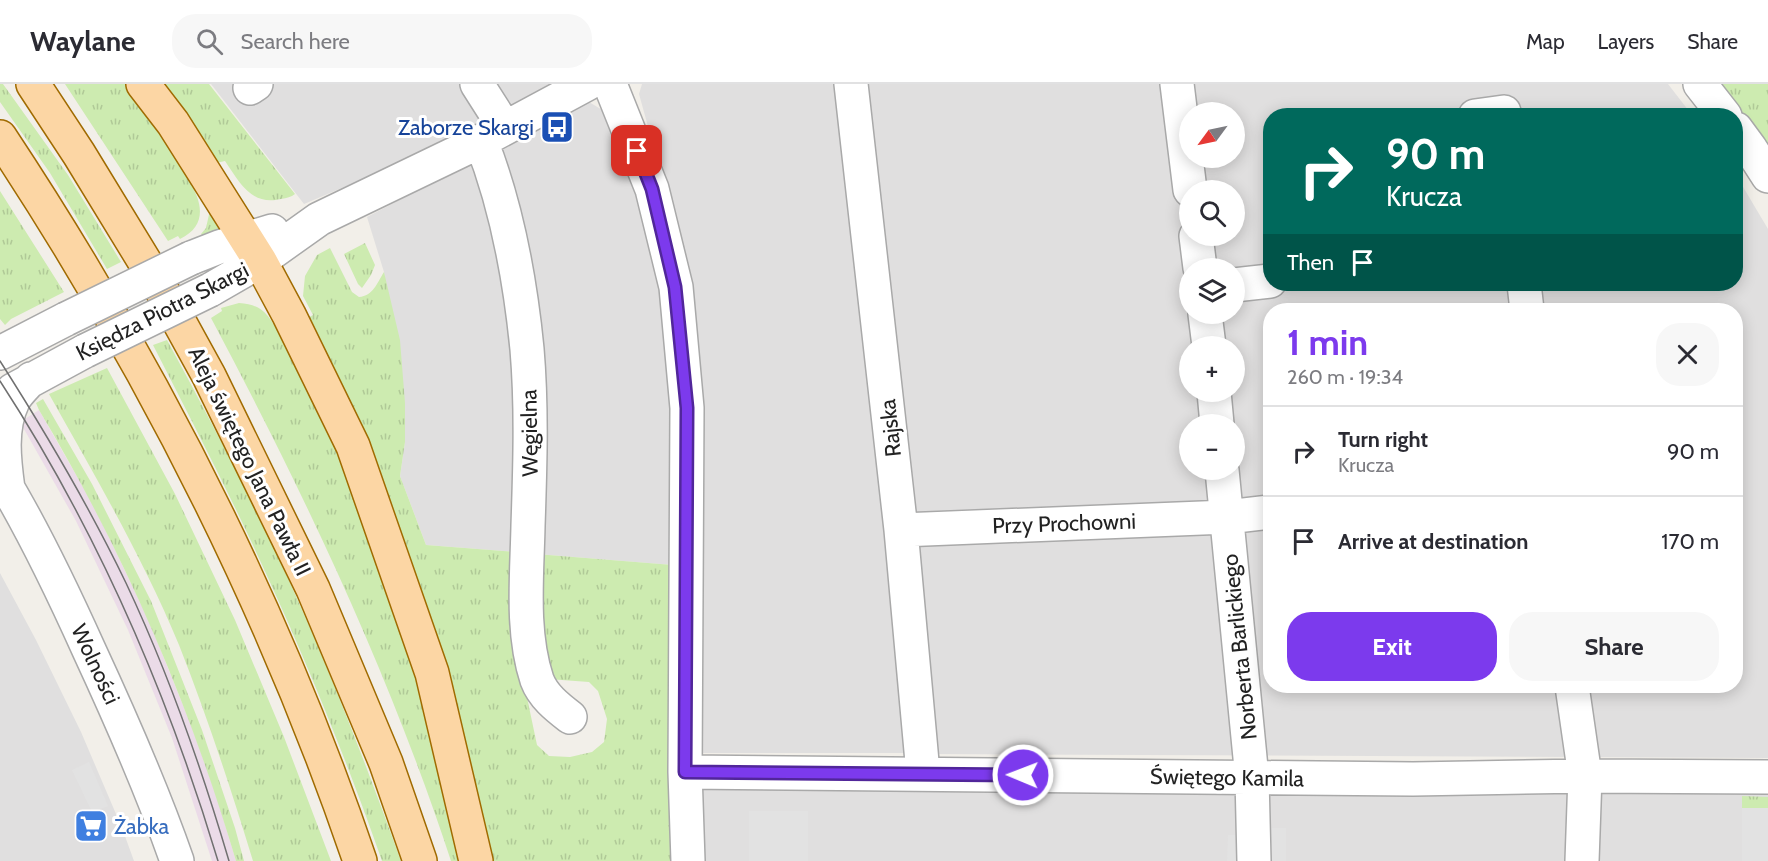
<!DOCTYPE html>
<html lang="en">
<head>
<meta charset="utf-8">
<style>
	:root { --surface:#fff; --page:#f7f7f7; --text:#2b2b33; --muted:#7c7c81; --line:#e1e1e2; --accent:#7c3aed }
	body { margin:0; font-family:Cabin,sans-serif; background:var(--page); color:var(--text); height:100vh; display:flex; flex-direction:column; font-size:22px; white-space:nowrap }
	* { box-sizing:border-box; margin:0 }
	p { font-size:20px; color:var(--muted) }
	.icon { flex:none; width:33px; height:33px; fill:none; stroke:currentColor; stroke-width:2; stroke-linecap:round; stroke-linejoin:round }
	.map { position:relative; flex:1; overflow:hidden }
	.side { position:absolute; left:1263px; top:219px; width:480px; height:390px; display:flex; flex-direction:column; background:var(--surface); border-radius:24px; box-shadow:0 3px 15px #0003 }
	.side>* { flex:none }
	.banner { position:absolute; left:1263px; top:24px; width:480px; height:183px; border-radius:24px; box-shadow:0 3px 15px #0003; background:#00695c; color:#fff; overflow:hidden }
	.needle { width:39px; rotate:237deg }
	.tools { position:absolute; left:1179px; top:18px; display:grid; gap:12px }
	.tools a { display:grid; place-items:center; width:66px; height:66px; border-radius:50%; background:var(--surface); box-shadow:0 3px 15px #0003; font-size:30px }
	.pin { position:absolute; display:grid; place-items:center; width:51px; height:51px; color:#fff; margin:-26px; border-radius:12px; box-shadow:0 3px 9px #0006 }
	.me { position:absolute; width:66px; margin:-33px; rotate:271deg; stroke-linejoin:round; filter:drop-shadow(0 0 4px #0008) }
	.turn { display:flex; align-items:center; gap:21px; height:126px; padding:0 24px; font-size:27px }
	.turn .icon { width:78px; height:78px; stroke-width:2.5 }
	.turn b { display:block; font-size:42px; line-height:51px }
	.then { display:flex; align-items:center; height:57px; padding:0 24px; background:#0003; gap:12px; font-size:22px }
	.round { display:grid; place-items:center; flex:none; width:63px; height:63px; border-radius:24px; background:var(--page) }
	.summary { display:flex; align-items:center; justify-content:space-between; height:102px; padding:0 24px }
	h1 { font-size:36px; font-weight:700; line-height:45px; color:var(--accent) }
	.button { display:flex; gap:12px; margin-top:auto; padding:12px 24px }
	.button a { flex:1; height:69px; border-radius:24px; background:var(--accent); color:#fff; font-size:24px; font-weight:700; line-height:69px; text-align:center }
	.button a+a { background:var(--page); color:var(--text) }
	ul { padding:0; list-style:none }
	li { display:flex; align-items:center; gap:18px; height:90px; padding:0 24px; border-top:2px solid var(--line) }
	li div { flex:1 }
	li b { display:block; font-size:22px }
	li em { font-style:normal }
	header { display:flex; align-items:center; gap:36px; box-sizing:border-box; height:84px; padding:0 30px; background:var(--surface); border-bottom:2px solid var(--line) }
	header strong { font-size:28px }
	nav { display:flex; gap:33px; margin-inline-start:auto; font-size:21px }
	.search { width:420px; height:54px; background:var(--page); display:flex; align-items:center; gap:15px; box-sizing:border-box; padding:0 21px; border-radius:24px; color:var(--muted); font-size:22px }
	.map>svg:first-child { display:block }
</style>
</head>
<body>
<header>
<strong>Waylane</strong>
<div class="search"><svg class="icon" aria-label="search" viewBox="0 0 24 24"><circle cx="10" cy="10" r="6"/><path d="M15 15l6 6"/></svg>Search here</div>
<nav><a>Map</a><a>Layers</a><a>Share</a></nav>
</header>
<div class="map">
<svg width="1768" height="777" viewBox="0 0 1768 777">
	<defs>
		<pattern id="grass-tufts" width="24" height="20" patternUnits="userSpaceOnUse" patternTransform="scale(1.5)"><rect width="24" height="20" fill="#cdebb0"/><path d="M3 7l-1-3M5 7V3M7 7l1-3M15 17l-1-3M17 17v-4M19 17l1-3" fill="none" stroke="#b0c997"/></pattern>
		<pattern id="plaza-grid" width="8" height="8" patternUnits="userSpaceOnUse" patternTransform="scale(1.5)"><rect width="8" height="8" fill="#dddde8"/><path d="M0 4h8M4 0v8" fill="none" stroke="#bdbdc7"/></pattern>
	</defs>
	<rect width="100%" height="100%" fill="#f2efe9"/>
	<!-- residential -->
	<path fill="#e0dfdf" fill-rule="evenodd" d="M211,0H466L485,41L448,59L304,120Z
		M489,0H563L518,23L506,22Z
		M642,0H841L895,504L906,669H702L700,483L685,176L639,10Z
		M861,0H1668L1692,31L1270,32V200H1736V91L1768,145V674L937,670ZM1190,28H1234V74H1190ZM1190,106H1234V152H1190ZM1190,184H1234V230H1190ZM1270,226H1736V602H1270ZM1190,262H1234V308H1190ZM1190,340H1234V386H1190Z
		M589,18L614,33L660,183L674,320L673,481L536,470L497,66L581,19Z
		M476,76L521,275L518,468L426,461L400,392L405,358L384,188L367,133Z
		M0,489L36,556L81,648L122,744L134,777H0Z
		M716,697L1768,706V777H705L703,706Z"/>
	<!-- railway -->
	<path fill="#ebdbe8" d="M39,326L96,426L149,537L193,646L218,717L236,777H212L172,654L128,546L76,437L20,338Z"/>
	<!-- grass -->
	<path fill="url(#grass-tufts)" d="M0,0H3L68,91L121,178L107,185L50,89L0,18Z
		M65,0H127L158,40L195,93L189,97C203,119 207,142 180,155L178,152L168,157Z
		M158,0H209L295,110C291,113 287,114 281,115C251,122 240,99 225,77L216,79Z
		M1717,0H1768V65Z
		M0,107L64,208L11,235L5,241L0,235Z
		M210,126L226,141L203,153L201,150L206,144Z
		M365,159L375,181L371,191L362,204L358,200L344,170Z
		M330,164L352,208L359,213C373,212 377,199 384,188L400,256L405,319V358L400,392L426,461L518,468L521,585L537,661L549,672L570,673L592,668L604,658L607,635L598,607L589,598L548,595L536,470L673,481L676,777H486L304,236L313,231L303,212L305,192L317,171Z
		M239,219C261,220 268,230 279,249L284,246L313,304L404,535L462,777H451C389,588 304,409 211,234L222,227L221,224Z
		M167,256C209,333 249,410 286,490C329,584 366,680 401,777H382C344,668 300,561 251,457C220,391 186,326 153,261Z
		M107,284L175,410L235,536L284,653L331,777H253C231,705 207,632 179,561C143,474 95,392 49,310Z
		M43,315L92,400L151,517L202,646L235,744L244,777H236C189,618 124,468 39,326L36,319Z
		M1742,712L1768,713V724H1742Z"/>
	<!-- parking -->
	<path fill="#e2e2e2" d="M89,678L108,722L92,728L72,686Z
		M1742,724H1768V777H1742Z
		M749,727H808V777H749Z
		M1246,744H1286V777H1227L1228,751H1246Z"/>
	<!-- plaza -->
	<path fill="url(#plaza-grid)" d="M1467,25L1485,31L1408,32V30Z"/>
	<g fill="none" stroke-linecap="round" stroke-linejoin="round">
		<defs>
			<path id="minor" d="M477,0L505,44
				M610,0L652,105L676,203L687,324L685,688L688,777
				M851,0L901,446L923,689
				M1177,0L1190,106
				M1700,0L1725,32
				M250,4L256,0
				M1475,32L1504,28L1505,32
				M1736,45L1750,64L1768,92
				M481,57C507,123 520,194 527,265C532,324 530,383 528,442C527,492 521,548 537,596C543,612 557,623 570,633
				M1196,152L1200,184
				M191,174L219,163L272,147
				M1524,200L1527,226
				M1234,201L1270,197
				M210,206L260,177L319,135L481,57L587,0
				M1205,230L1209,262
				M0,269L66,235
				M13,306L85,267
				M1214,308L1217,340
				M1222,386L1252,694L1254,777
				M0,391C34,447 62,506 89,566C121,635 152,705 177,777
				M8,405C4,376 0,344 13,317C17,309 25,302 31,295
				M901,446L1227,433L1270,428
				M1572,602L1585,692L1582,777
				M685,688L1413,695L1585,692L1768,693"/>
			<path id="major" d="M33,0L79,70L159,201L209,292L313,505L386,679L420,777
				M143,0L173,39L260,177L289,231L353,362L432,589L476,777
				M0,53C149,278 273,521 360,777"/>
		</defs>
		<!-- minor casing -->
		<use href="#minor" stroke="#a9a9a9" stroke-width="36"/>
		<!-- major casing -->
		<use href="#major" stroke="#a06b00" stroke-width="36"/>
		<!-- minor -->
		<use href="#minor" stroke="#fff" stroke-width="33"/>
		<!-- major -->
		<use href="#major" stroke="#fcd6a4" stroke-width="33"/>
		<!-- tram -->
		<path stroke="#707070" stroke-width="1.5" d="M0,277C46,349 89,422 126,499C168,588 201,682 229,777
			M0,297C97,446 167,607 218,777"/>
		<defs>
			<path id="minor-bridge" d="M66,235L191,174
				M85,267L210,206"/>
		</defs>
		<!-- minor-bridge casing -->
		<use href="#minor-bridge" stroke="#a9a9a9" stroke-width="36" stroke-linecap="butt"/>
		<!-- minor-bridge -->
		<use href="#minor-bridge" stroke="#fff" stroke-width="33"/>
	</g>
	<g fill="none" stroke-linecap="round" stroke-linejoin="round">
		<defs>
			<path id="route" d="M637,67L652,105L675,203L687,324L685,688L1023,691"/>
		</defs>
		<!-- route casing -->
		<use href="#route" stroke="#51269a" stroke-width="15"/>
		<!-- route -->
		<use href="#route" stroke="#7c3aed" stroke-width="10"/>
	</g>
	<!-- icons -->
	<defs>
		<symbol id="bus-square" viewBox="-11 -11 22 22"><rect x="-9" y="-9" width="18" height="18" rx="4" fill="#1a4fb4" stroke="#fff"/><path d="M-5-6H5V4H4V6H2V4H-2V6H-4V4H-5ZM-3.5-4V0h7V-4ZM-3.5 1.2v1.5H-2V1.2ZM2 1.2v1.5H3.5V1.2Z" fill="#fff"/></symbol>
		<symbol id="supermarket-square" viewBox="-11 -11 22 22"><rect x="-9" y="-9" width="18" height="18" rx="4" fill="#3f7fe0" stroke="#fff"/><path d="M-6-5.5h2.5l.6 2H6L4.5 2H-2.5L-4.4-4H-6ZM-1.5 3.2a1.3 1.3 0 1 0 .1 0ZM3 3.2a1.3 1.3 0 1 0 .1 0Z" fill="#fff"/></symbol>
	</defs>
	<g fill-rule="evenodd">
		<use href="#bus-square" x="538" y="24" width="38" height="38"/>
		<use href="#supermarket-square" x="72" y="723" width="38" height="38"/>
	</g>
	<g text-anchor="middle" stroke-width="6" stroke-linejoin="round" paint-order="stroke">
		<!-- transit labels -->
		<g font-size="22" fill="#164399" stroke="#fff" text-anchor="end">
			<text x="534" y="51">Zaborze Skargi</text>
		</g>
		<!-- street labels -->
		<g font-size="22" fill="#222" stroke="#fff">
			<text transform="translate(162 227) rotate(-27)" y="8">Księdza Piotra Skargi</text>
			<text transform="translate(890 344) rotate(-96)" y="8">Rajska</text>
			<text transform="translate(529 349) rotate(-91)" y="8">Węgielna</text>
			<text transform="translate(250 377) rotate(64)" y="8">Aleja świętego Jana Pawła II</text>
			<text transform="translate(1064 439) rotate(-2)" y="8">Przy Prochowni</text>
			<text transform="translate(1239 563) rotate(-96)" y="8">Norberta Barlickiego</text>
			<text transform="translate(96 580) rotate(65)" y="8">Wolności</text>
			<text transform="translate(1227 693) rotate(1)" y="8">Świętego Kamila</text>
		</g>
		<!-- shop labels -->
		<g font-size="22" fill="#366cbe" stroke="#fff" text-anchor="start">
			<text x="114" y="750">Żabka</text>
		</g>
	</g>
</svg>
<div class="tools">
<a><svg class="needle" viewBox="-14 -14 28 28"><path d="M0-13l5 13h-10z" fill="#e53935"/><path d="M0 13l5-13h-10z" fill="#7c7c81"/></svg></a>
<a><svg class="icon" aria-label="search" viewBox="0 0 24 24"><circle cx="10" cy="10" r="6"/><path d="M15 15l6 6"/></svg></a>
<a><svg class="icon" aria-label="layers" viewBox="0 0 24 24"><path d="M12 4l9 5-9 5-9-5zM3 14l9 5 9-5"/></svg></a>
<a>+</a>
<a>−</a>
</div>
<div class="pin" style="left:637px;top:67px;background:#d93025"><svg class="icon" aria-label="arrive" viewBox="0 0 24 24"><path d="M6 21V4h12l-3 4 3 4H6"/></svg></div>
<svg class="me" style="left:1023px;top:691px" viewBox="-20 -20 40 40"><circle r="17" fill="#7c3aed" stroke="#fff" stroke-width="3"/><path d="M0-11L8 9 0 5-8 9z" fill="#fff"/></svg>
<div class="banner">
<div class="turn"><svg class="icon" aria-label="right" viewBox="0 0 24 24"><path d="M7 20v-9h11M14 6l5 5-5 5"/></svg><div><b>90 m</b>Krucza</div></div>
<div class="then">Then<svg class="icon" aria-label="arrive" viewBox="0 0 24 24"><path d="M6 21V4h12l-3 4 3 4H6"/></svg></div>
</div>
<section class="side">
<div class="summary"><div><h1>1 min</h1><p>260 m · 19:34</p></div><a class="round"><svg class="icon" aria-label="close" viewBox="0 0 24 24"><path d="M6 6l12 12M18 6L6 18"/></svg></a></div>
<ul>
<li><svg class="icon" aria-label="right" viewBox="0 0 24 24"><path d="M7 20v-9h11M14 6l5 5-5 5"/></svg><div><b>Turn right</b><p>Krucza</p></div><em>90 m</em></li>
<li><svg class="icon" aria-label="arrive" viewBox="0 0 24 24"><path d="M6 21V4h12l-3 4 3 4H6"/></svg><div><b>Arrive at destination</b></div><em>170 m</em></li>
</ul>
<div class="button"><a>Exit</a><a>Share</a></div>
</section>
</div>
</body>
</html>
